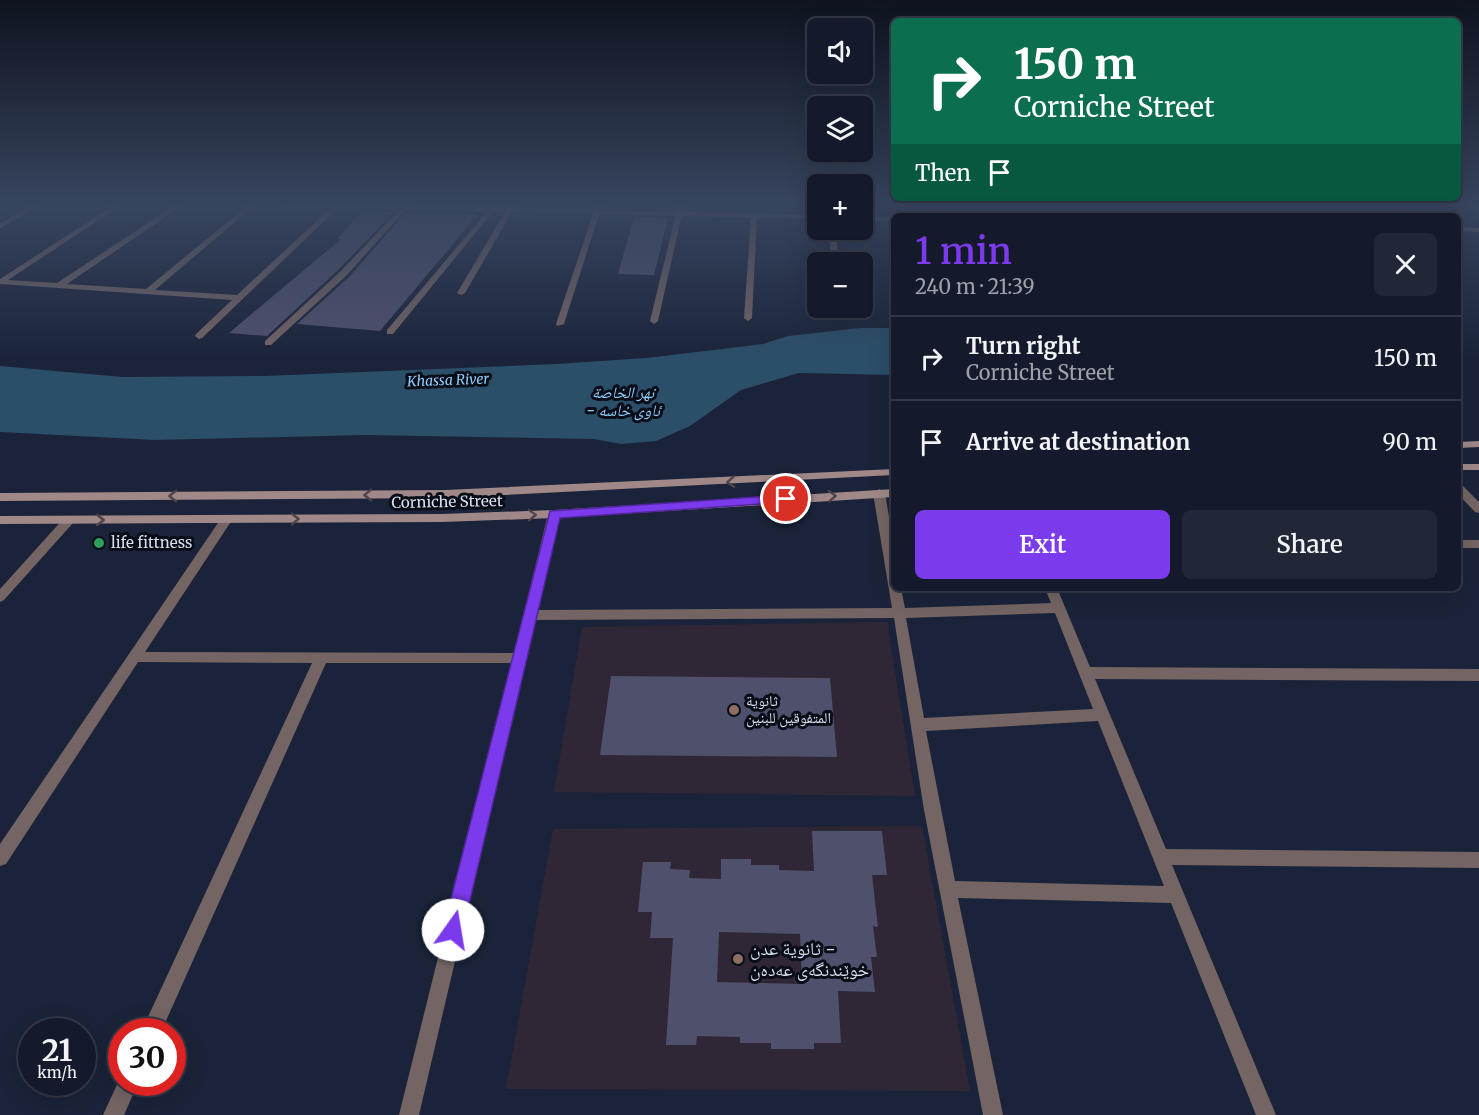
<!DOCTYPE html>
<html lang="en">
<head>
<meta charset="utf-8">
<style>
	:root { --surface:#141a2b; --page:#212737; --text:#f1f3f6; --muted:#9da1a9; --line:#333847; --accent:#7c3aed }
	body { margin:0; font-family:Merriweather,"Noto Naskh Arabic",serif; background:var(--page); color:var(--text); height:100vh; display:flex; flex-direction:column; font-size:22px; white-space:nowrap }
	* { box-sizing:border-box; margin:0 }
	p { font-size:20px; color:var(--muted) }
	.icon { flex:none; width:33px; height:33px; fill:none; stroke:currentColor; stroke-width:2; stroke-linecap:round; stroke-linejoin:round }
	.map { position:relative; flex:1; overflow:hidden }
	.panel { position:absolute; left:891px; top:213px; width:570px; height:378px; display:flex; flex-direction:column; background:var(--surface); border-radius:9px; box-shadow:0 6px 24px #0002,0 0 0 2px var(--line) }
	.panel>* { flex:none }
	.hud { position:absolute; left:891px; top:18px; width:570px; height:183px; border-radius:9px; box-shadow:0 6px 24px #0002,0 0 0 2px var(--line); background:#0b6e4f; color:#fff; overflow:hidden }
	.fabs { position:absolute; left:807px; top:18px; display:grid; gap:12px }
	.fabs a { display:grid; place-items:center; width:66px; height:66px; border-radius:9px; background:var(--surface); box-shadow:0 6px 24px #0002,0 0 0 2px var(--line); font-size:30px }
	.speed { position:absolute; left:18px; top:1018px; display:flex; gap:12px; font-size:30px; font-weight:700; text-align:center }
	.speed>* { display:grid; place-content:center; width:78px; height:78px; border-radius:50%; background:var(--surface); box-shadow:0 6px 24px #0002,0 0 0 2px var(--line); line-height:1 }
	.speed small { font-size:15px; font-weight:400 }
	.speed .limit { border:9px solid #d22; background:#fff; color:#111 }
	.pin { position:absolute; display:grid; place-items:center; width:51px; height:51px; color:#fff; margin:-26px; border:3px solid #fff; border-radius:50%; box-shadow:0 2px 6px #0007 }
	.me { position:absolute; width:66px; margin:-33px; rotate:13deg; stroke-linejoin:round; filter:drop-shadow(0 0 4px #0008) }
	.turn { display:flex; align-items:center; gap:21px; height:126px; padding:0 24px; font-size:27px }
	.turn .icon { width:78px; height:78px; stroke-width:2.5 }
	.turn b { display:block; font-size:42px; line-height:51px }
	.then { display:flex; align-items:center; height:57px; padding:0 24px; background:#0003; gap:12px; font-size:22px }
	.round { display:grid; place-items:center; flex:none; width:63px; height:63px; border-radius:9px; background:var(--page) }
	.summary { display:flex; align-items:center; justify-content:space-between; height:102px; padding:0 24px }
	h1 { font-size:36px; font-weight:600; line-height:45px; color:var(--accent) }
	.primary-button { display:flex; gap:12px; margin-top:auto; padding:12px 24px }
	.primary-button a { flex:1; height:69px; border-radius:9px; background:var(--accent); color:#fff; font-size:24px; font-weight:600; line-height:69px; text-align:center }
	.primary-button a+a { background:var(--page); color:var(--text) }
	ul { padding:0; list-style:none }
	li { display:flex; align-items:center; gap:18px; height:84px; padding:0 24px; border-top:2px solid var(--line) }
	li div { flex:1 }
	li b { display:block; font-size:22px }
	li em { font-style:normal }
	.map>svg:first-child { display:block }
</style>
</head>
<body>
<div class="map">
<svg width="1479" height="1115" viewBox="0 0 1479 1115">
	<rect width="100%" height="100%" fill="#1a2339"/>
	<!-- education -->
	<path fill="#302736" d="M887,622L915,796L554,792L582,627Z
		M922,826L970,1091L506,1089L553,829Z"/>
	<!-- water -->
	<path fill="#2b4e69" d="M860,328H894V375L799,373L741,390L690,426L656,441L621,444L594,439L364,435L155,440L0,432V366L122,377L264,376L556,364L646,358L714,350L763,344L788,336Z"/>
	<!-- building -->
	<path fill="#4f506c" fill-rule="evenodd" d="M362,212H394L339,269L267,336L229,333L341,239H337Z
		M406,212L478,214L380,331L297,324L349,277Z
		M634,217L668,218L654,275L618,274Z
		M611,676L830,678L837,757L600,755Z
		M812,831H882L887,875H872L878,927L873,926L877,957H871L875,992L838,991L841,1043H814V1049H771V1043H740V1037L697,1036L696,1045H666L673,938H650L652,912H638L643,862H671L670,869L690,870L689,878L721,879V859H751V865H779V870L814,871ZM719,932L800,934L802,984L717,982Z"/>
	<g fill="none" stroke-linecap="round" stroke-linejoin="round">
		<!-- minor -->
		<path fill="#746464" fill-rule="evenodd" d="M32,205H40L0,228V223Z
			M114,205H122L8,280L57,283L175,205H183L67,284L146,289L248,205H255L155,290L237,295L334,205L340,206L202,338L199,339L195,336L196,334L232,300L0,284V279Z
			M596,205H602L564,324L557,326L556,324Z
			M678,205H684L658,321L654,324L650,321Z
			M929,205H935L938,216H932Z
			M1390,205H1398L1411,216H1404Z
			M402,207L407,208L347,275L271,345H265V341L341,271Z
			M490,208L495,209L393,334H387V330Z
			M754,214L757,216L752,318L748,321L744,318L751,216Z
			M829,230H836L838,262H831Z
			M1458,484L1462,485L1479,502V513L1475,512L1458,494Z
			M879,489L885,493L894,547V588H901L905,608L1051,603L1045,588H1057L1090,667L1479,669V681L1095,679L1166,849L1479,852V868L1172,865L1276,1115H1256L1171,903L958,898L1003,1115H983L924,810L894,618L535,620L419,1115H399L511,663H326L161,1032H141L312,663L138,662L6,864L0,866V844L222,517L226,516L232,520L145,652L514,653L548,514L554,510L560,514L537,610L892,608L873,493ZM1055,613L1093,709L924,718L906,618ZM1098,721L1164,886L955,881L926,731Z
			M69,516L75,520L73,523L4,600L0,602V589L65,517Z
			M1458,540H1479V548H1458Z
			M121,1076L122,1083H138L124,1115H103Z"/>
		<!-- tertiary -->
		<path fill="#746464" fill-rule="evenodd" d="M284,205L507,208L509,205H515L514,208L818,215V219L512,212L465,293L461,295L457,293L505,212L287,207Z
			M862,216L894,217V221L862,220Z
			M1458,227L1479,228V232L1458,231Z"/>
		<!-- secondary -->
		<path fill="#a18888" fill-rule="evenodd" d="M1479,441V447L1458,448V442Z
			M1458,464H1479V470H1458Z
			M894,469V475L446,498L0,501V493L446,490Z
			M894,489V497L554,518L442,522L0,524V516L442,514L554,510Z"/>
	</g>
	<!-- one-way arrows -->
	<defs><path id="oneway-chevron" d="M-2-3.5L2.5 0L-2 3.5" fill="none" stroke-width="1.6" stroke-linecap="round" stroke-linejoin="round" transform="scale(1.5)"/></defs>
	<g stroke="#4d444a">
		<use href="#oneway-chevron" transform="translate(731 482) rotate(177)"/>
		<use href="#oneway-chevron" transform="translate(368 495) rotate(179)"/>
		<use href="#oneway-chevron" transform="translate(173 496) rotate(180)"/>
		<use href="#oneway-chevron" transform="translate(832 496) rotate(-4)"/>
		<use href="#oneway-chevron" transform="translate(532 515) rotate(-2)"/>
		<use href="#oneway-chevron" transform="translate(295 519) rotate(-1)"/>
		<use href="#oneway-chevron" transform="translate(100 520)"/>
	</g>
	<!-- sky -->
	<linearGradient id="sky" x2="0" y2="1"><stop stop-color="#0e131f"/><stop offset="0.57" stop-color="#38455f"/><stop offset="1" stop-color="#38455f" stop-opacity="0"/></linearGradient>
	<rect width="1479" height="361" fill="url(#sky)"/>
	<!-- route -->
	<path fill="#7c3aed" stroke="#51269a" stroke-width="1.5" d="M786,495L793,499L791,502L560,518L463,930L460,937L453,940L446,937L443,930L550,511Z"/>
	<!-- markers -->
	<circle fill="#2e9e5b" stroke="#090d17" stroke-width="2" cx="99" cy="543" r="6"/>
	<g fill="#8d6e63" stroke="#090d17" stroke-width="2">
		<circle cx="734" cy="710" r="6"/>
		<circle cx="738" cy="959" r="6"/>
	</g>
	<g text-anchor="middle" stroke-width="6" stroke-linejoin="round" paint-order="stroke">
		<!-- far-water labels -->
		<g font-size="14" font-style="italic" fill="#91cdfc" stroke="#090d17">
			<text transform="translate(448 380) rotate(-2)" y="5">Khassa River</text>
		</g>
		<!-- street labels -->
		<g font-size="15" fill="#d8dfee" stroke="#090d17">
			<text transform="translate(447 502) rotate(-1)" y="5">Corniche Street</text>
		</g>
		<!-- poi labels -->
		<g font-size="15" fill="#d8dfee" stroke="#090d17" text-anchor="start">
			<text x="111" y="548">life fittness</text>
			<text x="746" y="706">ثانوية<tspan x="746" dy="17">المتفوقين للبنين</tspan></text>
		</g>
		<!-- water labels -->
		<g font-size="16" font-style="italic" fill="#91cdfc" stroke="#090d17">
			<text x="623" y="398">نهر الخاصة<tspan x="623" dy="18">- ئاوی خاسە</tspan></text>
		</g>
		<!-- near-poi labels -->
		<g font-size="18" fill="#d8dfee" stroke="#090d17" text-anchor="start">
			<text x="750" y="955">ثانوية عدن -<tspan x="750" dy="21">خوێندنگەی عەدەن</tspan></text>
		</g>
	</g>
</svg>
<div class="fabs">
<a><svg class="icon" aria-label="sound" viewBox="0 0 24 24"><path d="M4 9h4l5-4v14l-5-4H4zM17 9q2 3 0 6"/></svg></a>
<a><svg class="icon" aria-label="layers" viewBox="0 0 24 24"><path d="M12 4l9 5-9 5-9-5zM3 14l9 5 9-5"/></svg></a>
<a>+</a>
<a>−</a>
</div>
<div class="speed"><div>21<small>km/h</small></div><div class="limit">30</div></div>
<div class="pin" style="left:786px;top:499px;background:#d93025"><svg class="icon" aria-label="arrive" viewBox="0 0 24 24"><path d="M6 21V4h12l-3 4 3 4H6"/></svg></div>
<svg class="me" style="left:453px;top:930px" viewBox="-20 -20 40 40"><circle r="19" fill="#fff"/><path d="M0-13L10 11 0 6-10 11z" fill="#7c3aed"/></svg>
<div class="hud">
<div class="turn"><svg class="icon" aria-label="right" viewBox="0 0 24 24"><path d="M7 20v-9h11M14 6l5 5-5 5"/></svg><div><b>150 m</b>Corniche Street</div></div>
<div class="then">Then<svg class="icon" aria-label="arrive" viewBox="0 0 24 24"><path d="M6 21V4h12l-3 4 3 4H6"/></svg></div>
</div>
<section class="panel">
<div class="summary"><div><h1>1 min</h1><p>240 m · 21:39</p></div><a class="round"><svg class="icon" aria-label="close" viewBox="0 0 24 24"><path d="M6 6l12 12M18 6L6 18"/></svg></a></div>
<ul>
<li><svg class="icon" aria-label="right" viewBox="0 0 24 24"><path d="M7 20v-9h11M14 6l5 5-5 5"/></svg><div><b>Turn right</b><p>Corniche Street</p></div><em>150 m</em></li>
<li><svg class="icon" aria-label="arrive" viewBox="0 0 24 24"><path d="M6 21V4h12l-3 4 3 4H6"/></svg><div><b>Arrive at destination</b></div><em>90 m</em></li>
</ul>
<div class="primary-button"><a>Exit</a><a>Share</a></div>
</section>
</div>
</body>
</html>
